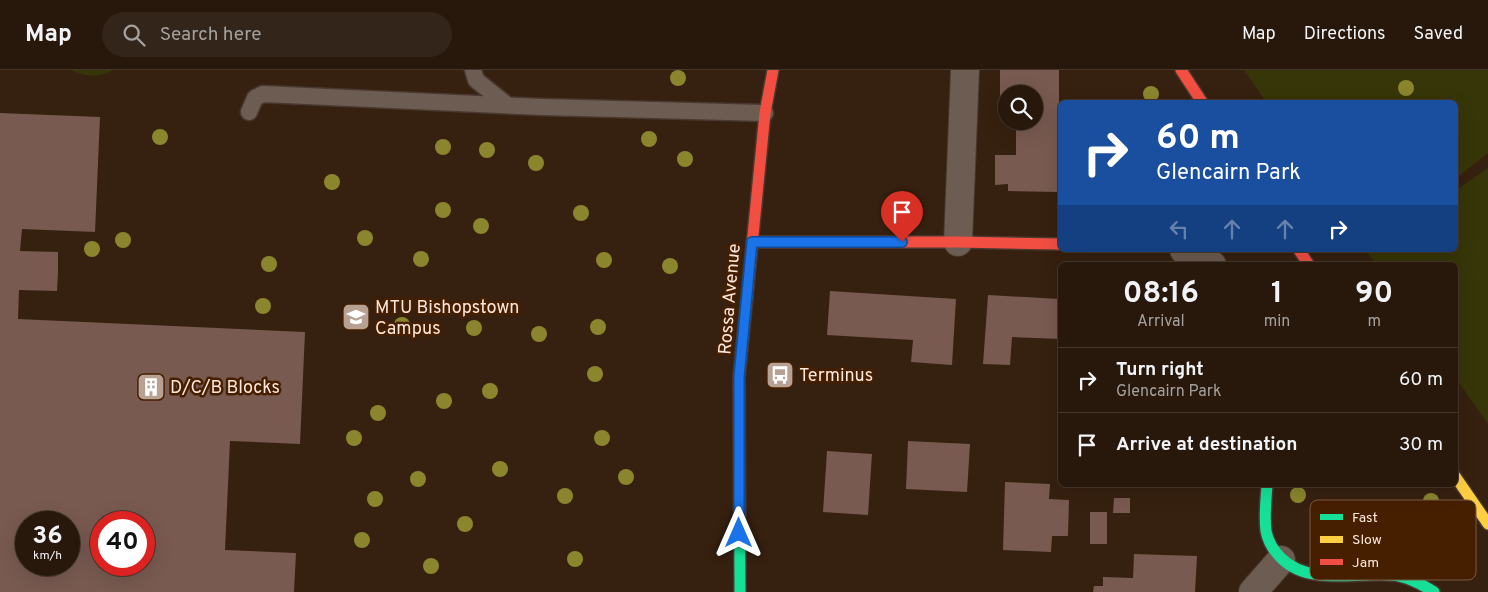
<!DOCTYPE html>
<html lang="en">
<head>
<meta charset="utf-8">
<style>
	:root { --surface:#28180c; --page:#34251a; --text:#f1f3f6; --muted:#a5a09d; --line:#44372d }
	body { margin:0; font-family:Overpass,sans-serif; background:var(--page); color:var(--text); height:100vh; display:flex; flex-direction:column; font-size:19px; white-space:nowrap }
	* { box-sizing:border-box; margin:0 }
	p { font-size:16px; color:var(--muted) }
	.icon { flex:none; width:28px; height:28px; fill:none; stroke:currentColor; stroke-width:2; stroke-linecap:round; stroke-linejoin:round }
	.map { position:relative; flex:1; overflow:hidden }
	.drawer { position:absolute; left:1058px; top:192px; width:400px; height:225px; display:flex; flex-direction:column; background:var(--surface); border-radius:8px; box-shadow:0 5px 20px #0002,0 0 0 1px var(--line) }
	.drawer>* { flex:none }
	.guide { position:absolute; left:1058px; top:30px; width:400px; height:152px; border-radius:8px; box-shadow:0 5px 20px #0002,0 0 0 1px var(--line); background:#1a4fa0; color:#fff; overflow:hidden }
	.buttons { position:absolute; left:998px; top:15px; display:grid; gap:10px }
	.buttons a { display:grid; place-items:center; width:45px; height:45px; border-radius:50%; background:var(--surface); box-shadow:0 5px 20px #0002,0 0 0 1px var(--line); font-size:25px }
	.speed { position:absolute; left:15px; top:441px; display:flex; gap:10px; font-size:25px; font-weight:700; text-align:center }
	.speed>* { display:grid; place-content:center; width:65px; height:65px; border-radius:50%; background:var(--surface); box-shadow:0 5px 20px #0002,0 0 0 1px var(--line); line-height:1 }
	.speed small { font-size:12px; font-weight:400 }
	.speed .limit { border:8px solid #d22; background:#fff; color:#111 }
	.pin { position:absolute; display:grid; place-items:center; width:42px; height:42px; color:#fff; margin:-51px -21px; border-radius:50% 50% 50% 0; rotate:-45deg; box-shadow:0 0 5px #0007 }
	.pin .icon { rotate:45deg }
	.me { position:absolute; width:55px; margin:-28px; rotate:0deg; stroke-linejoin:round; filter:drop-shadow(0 0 4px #0008) }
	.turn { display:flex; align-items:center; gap:18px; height:105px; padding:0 15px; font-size:22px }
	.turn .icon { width:65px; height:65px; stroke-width:2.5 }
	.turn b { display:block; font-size:35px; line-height:42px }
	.lanes { display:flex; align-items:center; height:48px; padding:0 15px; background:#0003; justify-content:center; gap:25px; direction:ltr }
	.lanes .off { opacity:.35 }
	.eta { display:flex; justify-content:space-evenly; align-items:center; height:85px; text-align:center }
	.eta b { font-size:30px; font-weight:700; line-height:35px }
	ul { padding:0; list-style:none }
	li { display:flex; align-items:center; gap:15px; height:65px; padding:0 15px; border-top:1px solid var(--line) }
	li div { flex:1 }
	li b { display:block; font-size:19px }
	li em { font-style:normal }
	header { display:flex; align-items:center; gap:30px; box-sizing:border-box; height:70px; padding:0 25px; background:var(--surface); border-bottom:1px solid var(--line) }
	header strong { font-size:24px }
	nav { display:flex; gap:28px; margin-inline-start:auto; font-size:18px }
	.search { width:350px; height:45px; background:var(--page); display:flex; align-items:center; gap:12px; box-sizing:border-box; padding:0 18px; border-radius:28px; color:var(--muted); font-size:19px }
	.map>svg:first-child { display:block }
</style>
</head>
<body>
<header>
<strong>Map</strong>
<div class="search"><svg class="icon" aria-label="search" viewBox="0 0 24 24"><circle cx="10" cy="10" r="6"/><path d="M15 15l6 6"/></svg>Search here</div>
<nav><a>Map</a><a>Directions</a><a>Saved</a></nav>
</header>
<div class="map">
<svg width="1488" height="522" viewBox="0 0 1488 522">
	<rect width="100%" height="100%" fill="#362010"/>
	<!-- green -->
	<path fill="#373608" d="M71,0H113C99,8 86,7 71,0Z
		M1244,0H1488V83L1455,109V32H1266Z
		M1488,98V354L1455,307V195H1376L1368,183L1373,180H1455V121Z"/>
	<!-- building -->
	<path fill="#785a50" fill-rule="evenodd" d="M1000,0H1059V122L1008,121V114L995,115V85H1016V51H1034V24H1006V27H1000Z
		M0,43L100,47L95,162L22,159L20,181L58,182V202L57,221L19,220L18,249L305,262L300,374L230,371L225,480L296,483L294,522H0ZM26,452H69V495H26ZM101,452H144V495H101Z
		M830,221L956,229L952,295L911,292L913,270L827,265Z
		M988,225L1060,229V269L1012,267L1010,295L983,294Z
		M908,371L970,374L967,422L906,419Z
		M827,381L872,384L868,445L823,442Z
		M1005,412L1050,414L1049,429L1069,430L1068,466H1052L1051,482L1003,480Z
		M1114,428H1130V443H1113Z
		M1090,442H1107V474H1090Z
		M1134,484L1197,486L1195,522H1093L1094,516H1103V507L1133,508Z"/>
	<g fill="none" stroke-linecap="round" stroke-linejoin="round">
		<defs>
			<path id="lane" d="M473,0L476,10L506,34
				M249,42L255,28L263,24L542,37L765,43"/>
			<path id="street" d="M958,172L965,0
				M1184,180L1199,185L1212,195
				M1253,522L1281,490"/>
			<path id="fast" d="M1267,415C1266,430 1264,446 1266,461C1268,472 1273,480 1281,488C1309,516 1356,502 1391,505C1407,506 1421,514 1434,522
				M740,522L739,307L748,216"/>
			<path id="slow" d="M1455,406L1488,454"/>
			<path id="jam" d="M1181,0L1202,32
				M752,172H958L1060,174
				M1299,180L1309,195
				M748,216L765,43L773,0"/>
		</defs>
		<!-- lane casing -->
		<use href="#lane" stroke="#49382f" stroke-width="19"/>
		<!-- street casing -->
		<use href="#street" stroke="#49382f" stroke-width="30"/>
		<!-- fast casing -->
		<use href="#fast" stroke="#49382f" stroke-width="14"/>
		<!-- slow casing -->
		<use href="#slow" stroke="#49382f" stroke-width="14"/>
		<!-- jam casing -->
		<use href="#jam" stroke="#49382f" stroke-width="14"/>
		<!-- lane -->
		<use href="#lane" stroke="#6d5c51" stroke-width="16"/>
		<!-- street -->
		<use href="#street" stroke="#6d5c51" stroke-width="28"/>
		<!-- fast -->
		<use href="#fast" stroke="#16e098" stroke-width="11"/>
		<!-- slow -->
		<use href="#slow" stroke="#ffcf43" stroke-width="11"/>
		<!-- jam -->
		<use href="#jam" stroke="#f24e42" stroke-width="11"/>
	</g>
	<!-- trees -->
	<g fill="#8b852e">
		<circle cx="678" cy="8" r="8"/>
		<circle cx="1406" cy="18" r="8"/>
		<circle cx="1151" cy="24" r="8"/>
		<circle cx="160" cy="67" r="8"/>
		<circle cx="649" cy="69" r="8"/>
		<circle cx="443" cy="77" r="8"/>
		<circle cx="487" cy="80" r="8"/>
		<circle cx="685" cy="89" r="8"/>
		<circle cx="536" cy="93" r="8"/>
		<circle cx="332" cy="112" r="8"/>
		<circle cx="443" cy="140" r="8"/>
		<circle cx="581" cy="143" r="8"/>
		<circle cx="481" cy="156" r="8"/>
		<circle cx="365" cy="168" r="8"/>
		<circle cx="123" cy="170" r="8"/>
		<circle cx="92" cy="179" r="8"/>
		<circle cx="421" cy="189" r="8"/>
		<circle cx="604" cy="190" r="8"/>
		<circle cx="269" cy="194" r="8"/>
		<circle cx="670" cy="196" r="8"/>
		<circle cx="263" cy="236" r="8"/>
		<circle cx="402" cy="255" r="8"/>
		<circle cx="598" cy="257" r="8"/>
		<circle cx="474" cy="258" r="8"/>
		<circle cx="539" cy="264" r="8"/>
		<circle cx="595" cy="304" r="8"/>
		<circle cx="490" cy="321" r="8"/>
		<circle cx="444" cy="331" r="8"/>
		<circle cx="378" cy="343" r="8"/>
		<circle cx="354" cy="368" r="8"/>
		<circle cx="602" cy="368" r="8"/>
		<circle cx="500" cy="399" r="8"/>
		<circle cx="626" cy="407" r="8"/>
		<circle cx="418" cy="409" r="8"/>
		<circle cx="1298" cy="425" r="8"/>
		<circle cx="565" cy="426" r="8"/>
		<circle cx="375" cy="429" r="8"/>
		<circle cx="1431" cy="431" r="8"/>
		<circle cx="465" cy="454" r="8"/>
		<circle cx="362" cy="470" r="8"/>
		<circle cx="575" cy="489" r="8"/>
		<circle cx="431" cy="496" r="8"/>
	</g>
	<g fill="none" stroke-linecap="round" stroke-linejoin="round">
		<defs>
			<path id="route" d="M739,463V307L752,172H902"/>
		</defs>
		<!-- route casing -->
		<use href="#route" stroke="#114b97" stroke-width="12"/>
		<!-- route -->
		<use href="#route" stroke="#1a73e8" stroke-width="9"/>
	</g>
	<!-- icons -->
	<defs>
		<symbol id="university-square" viewBox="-11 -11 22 22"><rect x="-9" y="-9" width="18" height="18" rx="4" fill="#b7a193" stroke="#461e00"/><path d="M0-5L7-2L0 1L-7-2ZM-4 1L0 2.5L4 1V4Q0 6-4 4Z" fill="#fff"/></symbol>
		<symbol id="bus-square" viewBox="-11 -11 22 22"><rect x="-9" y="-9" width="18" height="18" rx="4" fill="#b7a193" stroke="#461e00"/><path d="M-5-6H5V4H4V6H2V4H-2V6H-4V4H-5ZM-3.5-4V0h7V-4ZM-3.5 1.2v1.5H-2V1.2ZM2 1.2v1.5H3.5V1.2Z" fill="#fff"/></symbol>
		<symbol id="building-square" viewBox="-11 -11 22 22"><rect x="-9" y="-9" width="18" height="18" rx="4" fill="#b7a193" stroke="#461e00"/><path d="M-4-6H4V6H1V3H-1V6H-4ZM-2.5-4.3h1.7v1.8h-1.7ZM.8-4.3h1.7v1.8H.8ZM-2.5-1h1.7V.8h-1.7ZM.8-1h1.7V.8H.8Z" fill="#fff"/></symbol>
	</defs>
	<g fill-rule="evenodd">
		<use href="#university-square" x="340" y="231" width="32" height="32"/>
		<use href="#bus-square" x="764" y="289" width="32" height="32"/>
		<use href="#building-square" x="135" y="301" width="32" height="32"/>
	</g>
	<g text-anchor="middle" stroke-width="5" stroke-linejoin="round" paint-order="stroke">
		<!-- street labels -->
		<g font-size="18" fill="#fce7da" stroke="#461e00">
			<text transform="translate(729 229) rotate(-85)" y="6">Rossa Avenue</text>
		</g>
		<!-- poi labels -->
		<g font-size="18" fill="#fce7da" stroke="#461e00" text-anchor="start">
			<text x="375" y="243">MTU Bishopstown<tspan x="375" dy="21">Campus</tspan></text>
			<text x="799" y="311">Terminus</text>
			<text x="170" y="323">D/C/B Blocks</text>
		</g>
	</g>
	<!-- legend -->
	<rect x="1310" y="430" width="166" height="80" rx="8" fill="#461e00" stroke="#7d5a41" stroke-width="1"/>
	<rect x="1320" y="444" width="23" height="6" fill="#16e098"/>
	<rect x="1320" y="466" width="23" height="7" fill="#ffcf43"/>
	<rect x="1320" y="489" width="23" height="6" fill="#f24e42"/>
	<g font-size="14" fill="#fce7da">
		<text x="1352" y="452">Fast</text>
		<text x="1352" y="474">Slow</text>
		<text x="1352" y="497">Jam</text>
	</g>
</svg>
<div class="buttons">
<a><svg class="icon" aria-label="search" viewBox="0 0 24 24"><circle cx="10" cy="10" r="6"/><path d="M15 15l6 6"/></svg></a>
</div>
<div class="speed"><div>36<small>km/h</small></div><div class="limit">40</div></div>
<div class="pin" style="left:902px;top:172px;background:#d93025"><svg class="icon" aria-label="arrive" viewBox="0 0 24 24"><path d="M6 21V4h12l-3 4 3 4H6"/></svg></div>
<svg class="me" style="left:739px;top:463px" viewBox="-20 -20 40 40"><path d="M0-17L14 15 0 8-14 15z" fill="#1a73e8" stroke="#fff" stroke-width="4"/></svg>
<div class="guide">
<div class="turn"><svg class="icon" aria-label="right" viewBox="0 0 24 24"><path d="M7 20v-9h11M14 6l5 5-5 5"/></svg><div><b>60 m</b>Glencairn Park</div></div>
<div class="lanes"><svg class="icon off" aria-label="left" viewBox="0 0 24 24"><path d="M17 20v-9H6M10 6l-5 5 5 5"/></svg><svg class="icon off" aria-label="ahead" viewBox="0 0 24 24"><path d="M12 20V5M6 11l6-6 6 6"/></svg><svg class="icon off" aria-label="ahead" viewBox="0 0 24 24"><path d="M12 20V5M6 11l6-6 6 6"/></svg><svg class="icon" aria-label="right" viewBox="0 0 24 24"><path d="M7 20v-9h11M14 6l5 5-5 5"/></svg></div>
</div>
<section class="drawer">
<div class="eta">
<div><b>08:16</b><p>Arrival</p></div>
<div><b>1</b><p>min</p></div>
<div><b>90</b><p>m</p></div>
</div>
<ul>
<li><svg class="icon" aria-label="right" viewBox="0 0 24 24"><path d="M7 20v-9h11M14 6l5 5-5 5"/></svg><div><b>Turn right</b><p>Glencairn Park</p></div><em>60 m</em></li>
<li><svg class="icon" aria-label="arrive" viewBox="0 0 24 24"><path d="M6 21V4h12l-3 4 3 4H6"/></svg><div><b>Arrive at destination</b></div><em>30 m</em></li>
</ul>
</section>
</div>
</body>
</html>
